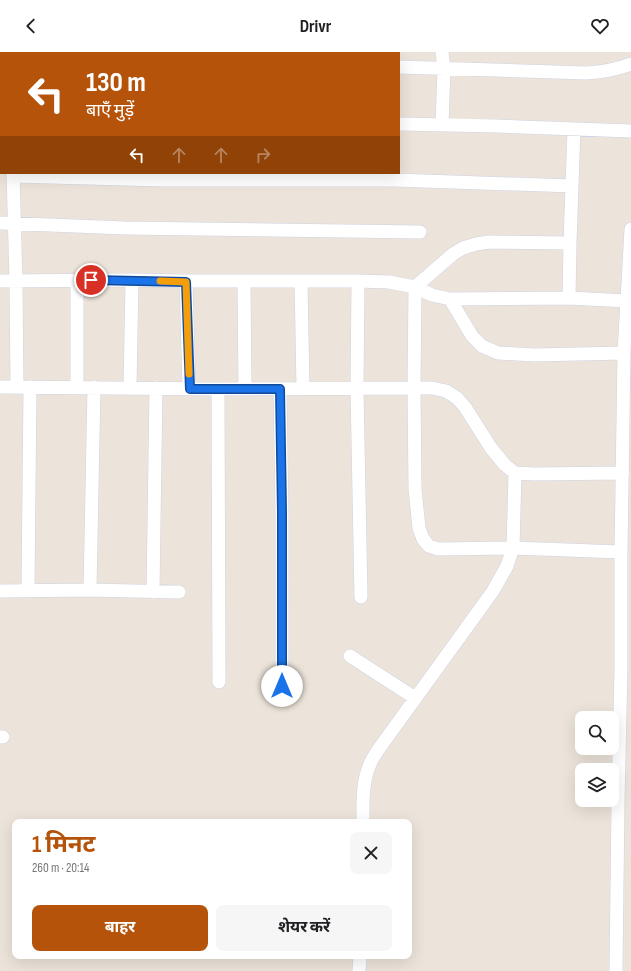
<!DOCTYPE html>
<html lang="hi">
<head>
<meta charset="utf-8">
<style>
	:root { --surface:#fff; --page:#f6f6f6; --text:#202124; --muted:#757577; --accent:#b45309 }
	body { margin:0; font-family:"Sofia Sans Condensed","Noto Sans Devanagari",sans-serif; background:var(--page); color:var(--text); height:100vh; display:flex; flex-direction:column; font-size:15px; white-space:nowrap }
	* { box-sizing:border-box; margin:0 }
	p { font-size:13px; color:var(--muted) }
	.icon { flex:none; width:22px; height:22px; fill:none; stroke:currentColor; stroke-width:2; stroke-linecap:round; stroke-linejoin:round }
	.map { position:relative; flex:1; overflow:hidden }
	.panel { position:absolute; left:12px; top:767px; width:400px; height:140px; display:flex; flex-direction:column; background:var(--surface); border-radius:8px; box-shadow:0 4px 16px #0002 }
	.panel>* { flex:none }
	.top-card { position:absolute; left:0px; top:0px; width:400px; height:122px; box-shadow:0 4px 16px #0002; background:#b45309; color:#fff; overflow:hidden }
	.buttons { position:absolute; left:575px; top:659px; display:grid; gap:8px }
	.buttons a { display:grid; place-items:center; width:44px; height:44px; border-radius:8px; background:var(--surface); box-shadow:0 4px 16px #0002; font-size:20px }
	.pin { position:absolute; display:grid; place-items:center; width:34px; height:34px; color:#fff; margin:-17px; border:2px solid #fff; border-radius:50%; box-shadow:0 1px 4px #0007 }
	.me { position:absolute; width:44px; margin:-22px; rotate:0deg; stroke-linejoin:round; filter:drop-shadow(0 0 3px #0008) }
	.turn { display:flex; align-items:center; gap:14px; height:84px; padding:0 20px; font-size:18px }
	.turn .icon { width:52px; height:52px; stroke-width:2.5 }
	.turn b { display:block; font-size:28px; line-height:34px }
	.lanes { display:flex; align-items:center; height:38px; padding:0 20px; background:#0003; justify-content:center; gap:20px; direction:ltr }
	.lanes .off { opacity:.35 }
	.round { display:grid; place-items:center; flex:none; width:42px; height:42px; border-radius:8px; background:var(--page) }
	.headline { display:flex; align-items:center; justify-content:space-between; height:68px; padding:0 20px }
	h1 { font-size:24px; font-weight:700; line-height:30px; color:var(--accent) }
	.button { display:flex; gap:8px; margin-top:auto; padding:8px 20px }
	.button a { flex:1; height:46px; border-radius:8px; background:var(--accent); color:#fff; font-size:16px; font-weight:700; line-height:46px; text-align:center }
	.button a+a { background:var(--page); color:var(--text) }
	header { display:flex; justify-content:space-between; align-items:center; height:52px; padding:0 20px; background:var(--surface); font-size:18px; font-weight:700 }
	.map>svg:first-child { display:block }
</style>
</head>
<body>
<header><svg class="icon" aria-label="back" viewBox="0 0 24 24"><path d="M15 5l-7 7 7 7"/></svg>Drivr<svg class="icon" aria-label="heart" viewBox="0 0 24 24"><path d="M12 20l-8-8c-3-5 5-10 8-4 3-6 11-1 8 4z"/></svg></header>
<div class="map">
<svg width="631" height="919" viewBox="0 0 631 919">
	<rect width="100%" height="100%" fill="#ece4da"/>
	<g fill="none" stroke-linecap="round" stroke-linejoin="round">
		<defs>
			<path id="street" d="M194,0V1
				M442,0L444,16L442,73
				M11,1V0
				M399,15L586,21C604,20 615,18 631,12
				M399,72L497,74L631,79
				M13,121L16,229L17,335
				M14,124L163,128H395L572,134
				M0,171L125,176L420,180
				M570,191L489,190L476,192L463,196L453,202L415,235L414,336L415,437L419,476L423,487L429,494L438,497L513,496L621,500
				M0,229L132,228L186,229H358L389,230L415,235L432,243L450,247L569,246L627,249
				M186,229L189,337
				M244,229L245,337
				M301,229L303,337
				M358,229L357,337L361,545
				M569,246L570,191L574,77
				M450,247L472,284L482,294L498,301L534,303L624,301
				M0,335L218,337L414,336H432L446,339L457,346L465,355L491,396L505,413L515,421L534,422L623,421
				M77,335V228
				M130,336L132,228
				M218,337L219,630
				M280,337L282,460V634
				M28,538L30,335
				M90,538L94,335
				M0,539L90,538L179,540
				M153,540L156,336
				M350,604L415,646
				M0,685H3
				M363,770C363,751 362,730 370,712C372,707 375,703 378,698L493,539L507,514L513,496L515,421
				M359,919L360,904
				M616,919L618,749L621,617V500L624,301L631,177"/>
		</defs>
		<!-- street casing -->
		<use href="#street" stroke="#cfd2e3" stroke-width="14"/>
		<!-- street -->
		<use href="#street" stroke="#fff" stroke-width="13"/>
	</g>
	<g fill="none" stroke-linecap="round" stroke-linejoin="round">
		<defs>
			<path id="route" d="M91,228L186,230L190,337H280L282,460V634"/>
		</defs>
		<!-- route casing -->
		<use href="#route" stroke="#114b97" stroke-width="10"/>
		<!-- route -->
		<use href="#route" stroke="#1a73e8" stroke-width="7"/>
		<!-- slow -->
		<path stroke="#f59e0b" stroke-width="7" d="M160,229L186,230L189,322"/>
	</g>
</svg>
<div class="buttons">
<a><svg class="icon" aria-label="search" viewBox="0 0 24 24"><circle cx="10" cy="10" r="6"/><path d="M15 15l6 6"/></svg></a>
<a><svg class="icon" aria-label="layers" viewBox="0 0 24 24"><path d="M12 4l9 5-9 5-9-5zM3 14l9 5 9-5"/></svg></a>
</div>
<div class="pin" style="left:91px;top:228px;background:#d93025"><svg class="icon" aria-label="arrive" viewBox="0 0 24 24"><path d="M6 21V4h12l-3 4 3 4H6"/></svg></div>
<svg class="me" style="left:282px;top:634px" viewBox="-20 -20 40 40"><circle r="19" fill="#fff"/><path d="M0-13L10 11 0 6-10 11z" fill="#1a73e8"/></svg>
<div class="top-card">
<div class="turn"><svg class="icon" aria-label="left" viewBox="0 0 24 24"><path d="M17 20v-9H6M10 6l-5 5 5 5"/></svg><div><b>130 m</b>बाएँ मुड़ें</div></div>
<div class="lanes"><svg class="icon" aria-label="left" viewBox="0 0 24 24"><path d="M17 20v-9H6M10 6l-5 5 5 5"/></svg><svg class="icon off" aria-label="ahead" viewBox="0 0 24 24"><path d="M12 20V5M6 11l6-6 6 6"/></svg><svg class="icon off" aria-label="ahead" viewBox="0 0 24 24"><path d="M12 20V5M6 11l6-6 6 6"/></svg><svg class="icon off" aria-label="right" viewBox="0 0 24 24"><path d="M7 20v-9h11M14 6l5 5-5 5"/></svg></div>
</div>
<section class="panel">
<div class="headline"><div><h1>1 मिनट</h1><p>260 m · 20:14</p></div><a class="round"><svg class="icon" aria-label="close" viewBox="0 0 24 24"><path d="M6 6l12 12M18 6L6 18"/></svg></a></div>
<div class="button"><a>बाहर</a><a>शेयर करें</a></div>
</section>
</div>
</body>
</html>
